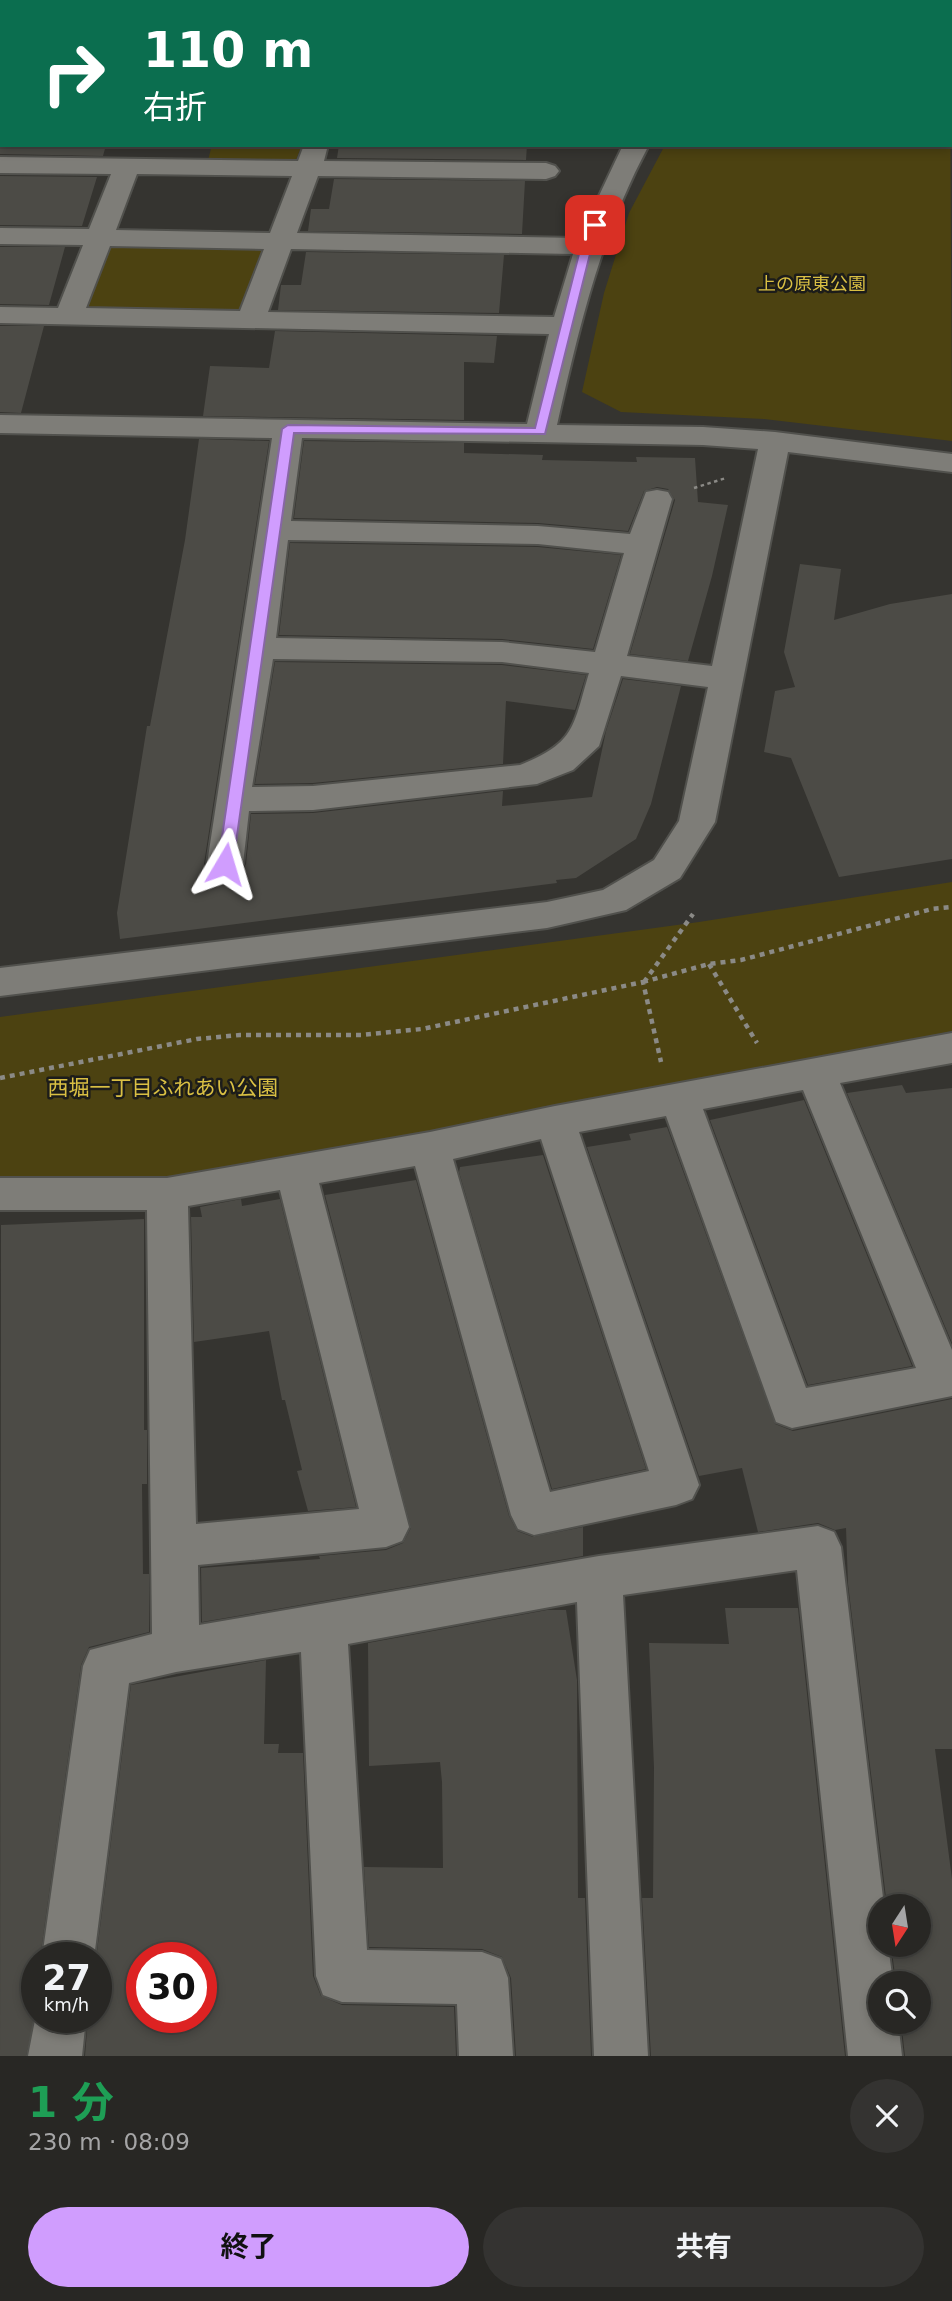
<!DOCTYPE html>
<html lang="ja">
<head>
<meta charset="utf-8">
<style>
	:root { --surface:#282724; --page:#343331; --text:#f1f3f6; --muted:#a5a5a6; --line:#444441; --accent:#d09dfe }
	body { margin:0; font-family:"DejaVu Sans","Noto Sans JP",sans-serif; background:var(--page); color:var(--text); height:100vh; display:flex; flex-direction:column; font-size:26px; white-space:nowrap }
	* { box-sizing:border-box; margin:0 }
	p { font-size:23px; color:var(--muted) }
	.icon { flex:none; width:38px; height:38px; fill:none; stroke:currentColor; stroke-width:2; stroke-linecap:round; stroke-linejoin:round }
	.map { position:relative; height:2056px; overflow:hidden }
	.sheet { display:flex; flex-direction:column; background:var(--surface); flex:1 }
	.sheet>* { flex:none }
	.guide { position:absolute; left:0px; top:0px; width:952px; height:147px; box-shadow:0 4px 10px #0003,0 0 0 2px var(--line); background:#0b6e4f; color:#fff; overflow:hidden }
	.needle { width:46px; rotate:192deg }
	.controls { position:absolute; left:868px; top:1894px; display:grid; gap:14px }
	.controls a { display:grid; place-items:center; width:63px; height:63px; border-radius:50%; background:var(--surface); box-shadow:0 4px 10px #0003,0 0 0 2px var(--line); font-size:35px }
	.speed { position:absolute; left:21px; top:1942px; display:flex; gap:14px; font-size:35px; font-weight:700; text-align:center }
	.speed>* { display:grid; place-content:center; width:91px; height:91px; border-radius:50%; background:var(--surface); box-shadow:0 4px 10px #0003,0 0 0 2px var(--line); line-height:1 }
	.speed small { font-size:18px; font-weight:400 }
	.speed .limit { border:10px solid #d22; background:#fff; color:#111 }
	.pin { position:absolute; display:grid; place-items:center; width:60px; height:60px; color:#fff; margin:-30px; border-radius:14px; box-shadow:0 4px 10px #0006 }
	.me { position:absolute; width:77px; margin:-38px; rotate:7deg; stroke-linejoin:round; filter:drop-shadow(0 0 5px #0008) }
	.turn { display:flex; align-items:center; gap:24px; height:147px; padding:0 28px; font-size:32px }
	.turn .icon { width:91px; height:91px; stroke-width:2.5 }
	.turn b { display:block; font-size:49px; line-height:60px }
	.round { display:grid; place-items:center; flex:none; width:74px; height:74px; border-radius:37px; background:var(--page) }
	.overview { display:flex; align-items:center; justify-content:space-between; height:119px; padding:0 28px }
	h1 { font-size:42px; font-weight:700; line-height:52px; color:#1e9e55 }
	.button { display:flex; gap:14px; margin-top:auto; padding:14px 28px }
	.button a { flex:1; height:80px; border-radius:42px; background:var(--accent); color:#111; font-size:28px; font-weight:700; line-height:80px; text-align:center }
	.button a+a { background:var(--page); color:var(--text) }
	.map>svg:first-child { display:block }
</style>
</head>
<body>
<div class="map">
<svg width="952" height="2056" viewBox="0 0 952 2056">
	<rect width="100%" height="100%" fill="#353430"/>
	<!-- green -->
	<path fill="#4c4211" d="M950,67L952,441L764,419L621,412L582,392L604,293L629,213L665,145H950Z
		M212,145H302L294,165L207,164Z
		M102,240L270,243L242,315L78,312Z
		M952,882V1031L682,1089L170,1180H0V1017L699,922Z"/>
	<!-- building -->
	<path fill="#4c4b46" fill-rule="evenodd" d="M0,145H106L103,156L0,154Z
		M339,145H527L526,160L337,158Z
		M0,176L97,177L82,226L0,225Z
		M334,179L525,181L522,234L308,231L311,209H329Z
		M0,247H65L49,305L0,304Z
		M306,252L504,255L499,313L278,310L281,285H301Z
		M0,326H44L21,413L0,412Z
		M275,331L497,336L494,363L464,362V420L203,416L210,366L269,368Z
		M199,439L269,441L204,864L210,874L224,880L240,874L246,864L251,814L313,813L503,791L502,806L592,797L606,731L623,679L681,686L651,804L636,839L576,878L556,880L557,883L120,939L117,913L147,726H150L185,540Z
		M304,441L464,443V453L543,455L542,460L637,462L636,457L695,458L698,502L728,505L712,576L688,661L630,654L675,500L668,489L657,487L644,491L628,531L538,523L294,518Z
		M290,543L538,547L621,555L593,649L502,639L279,635Z
		M800,564L841,569L834,620L890,604L952,594V859L839,877L791,758L764,752L775,691L795,687L784,652Z
		M275,662L502,665L586,675L575,710L506,701L503,764L313,783L255,784Z
		M902,1085L906,1093L952,1088V1343L847,1093Z
		M804,1100L912,1366L808,1385L710,1120Z
		M667,1127L775,1424L793,1431L952,1399V1749H935L952,1879V2056H905L901,2021H919V1983H896L891,1944H919V1906H887L848,1584L846,1528L835,1530L818,1523L758,1532L742,1468L699,1476L587,1147L631,1140L629,1134Z
		M543,1155L646,1469L552,1489L459,1172L460,1167Z
		M416,1180L509,1516L517,1531L533,1537L583,1527V1556L202,1622L201,1568L320,1559L319,1556L386,1550L403,1543L411,1528L325,1195Z
		M241,1199L242,1206L280,1199L356,1507L308,1511L297,1471L302,1470L285,1400H282L269,1331L194,1342L191,1217H202L200,1207Z
		M144,1219V1430H147V1484H142L143,1574H149V1632L89,1647L81,1665L40,1958H37V2008L26,2056H0L1,1225Z
		M725,1608H798L845,2056H651L642,1898H653L654,1768L649,1643L729,1644Z
		M547,1610H566L577,1680L578,1898H585L591,2056H516L511,1978L502,1957L482,1949L369,1947L364,1867L443,1868L442,1782L440,1762L369,1766L368,1643Z
		M266,1660L264,1744H279L278,1753H303L313,1976L321,1996L342,2005L454,2007L456,2056H85L88,2018H96V1959L131,1685ZM142,1958H201V2018H142Z"/>
	<g fill="none" stroke-linecap="round" stroke-linejoin="round">
		<defs>
			<path id="minor" d="M1,0H26L2,2V6Z
				M706,0H730L705,2Z
				M0,40H2V54H0Z
				M950,47H952V61H950Z
				M0,93H2V107H0Z
				M304,145H328L324,161L546,163L555,166L559,171L555,176L546,179L318,176L297,233L579,238L623,145H649C601,234 579,327 557,425L703,427L775,432L952,454V472L788,452L715,822L680,878L626,910L547,928L0,996V968L547,902L603,890L654,860L679,821L708,687L621,676L599,746L573,770L537,784L313,810L249,811L243,864L238,873L225,877L212,873L207,864L272,438L0,433V415L527,424L549,334L0,323V307L58,308L83,245L0,244V228L89,229L111,174L0,173V157L298,161ZM137,174L292,176L270,233L116,230ZM110,246L264,249L240,311L86,308ZM291,249L573,254L554,317L268,312ZM302,438L703,445L758,449L712,666L627,656L672,499L668,492L657,490L646,492L630,534L538,526L291,521ZM288,540L538,544L624,553L595,652L502,642L276,638ZM273,659L502,662L589,673C573,726 576,743 520,765L313,786L252,787Z
				M952,1033V1063L840,1083L952,1350V1396L792,1428L776,1422L666,1116L579,1132L699,1485L692,1499L676,1505L534,1535L518,1529L511,1515L415,1166L319,1183L409,1527L402,1541L386,1547L198,1565L199,1625L599,1556L818,1526L834,1532L841,1547L884,1906H880V1944H888L893,1983H880V2021H898L902,2056H848L797,1570L623,1595L648,2056H594L577,1602L348,1644L367,1950L482,1952L501,1959L508,1978L513,2056H459L457,2004L342,2002L323,1995L316,1976L301,1652L176,1672L129,1683L94,1958H42L83,1666L90,1650L152,1634L147,1210H0V1178H167L430,1132L555,1106ZM803,1090L916,1368L806,1388L703,1109ZM541,1139L649,1471L550,1492L453,1159ZM280,1190L359,1509L196,1524L188,1206Z
				M37,2010V2018H86L82,2056H28Z"/>
		</defs>
		<!-- minor casing -->
		<use href="#minor" stroke="#51514d" stroke-width="4"/>
		<!-- path-far1 -->
		<path stroke="#8b8a86" stroke-width="2.5" stroke-dasharray="3.5 3.5" stroke-linecap="butt" d="M694,488L726,478"/>
		<!-- path -->
		<path stroke="#8b8a86" stroke-width="4.5" stroke-dasharray="5 5" stroke-linecap="butt" d="M709,964L757,1043
			M643,982L709,964L741,960L932,909L952,907
			M644,982L693,914
			M0,1078L197,1039L240,1035H361L422,1029L643,982L661,1062"/>
		<!-- minor -->
		<use href="#minor" fill="#7e7d78" fill-rule="evenodd"/>
	</g>
	<!-- route -->
	<path fill="#d09dfe" stroke="#8766a5" stroke-width="2" d="M595,222L601,225L592,246L545,434L294,433L233,864L231,867H220L218,864L282,429L288,425L535,428L581,246L590,225Z"/>
	<g text-anchor="middle" stroke-width="5" stroke-linejoin="round" paint-order="stroke">
		<!-- far-park labels -->
		<g font-size="18" fill="#d9bf43" stroke="#1c1c1a">
			<text x="812" y="290">上の原東公園</text>
		</g>
		<!-- park labels -->
		<g font-size="21" fill="#d9bf43" stroke="#1c1c1a">
			<text x="163" y="1095">西堀一丁目ふれあい公園</text>
		</g>
	</g>
</svg>
<div class="controls">
<a><svg class="needle" viewBox="-14 -14 28 28"><path d="M0-13l5 13h-10z" fill="#e53935"/><path d="M0 13l5-13h-10z" fill="#a5a5a6"/></svg></a>
<a><svg class="icon" aria-label="search" viewBox="0 0 24 24"><circle cx="10" cy="10" r="6"/><path d="M15 15l6 6"/></svg></a>
</div>
<div class="speed"><div>27<small>km/h</small></div><div class="limit">30</div></div>
<div class="pin" style="left:595px;top:225px;background:#d93025"><svg class="icon" aria-label="arrive" viewBox="0 0 24 24"><path d="M6 21V4h12l-3 4 3 4H6"/></svg></div>
<svg class="me" style="left:225px;top:864px" viewBox="-20 -20 40 40"><path d="M0-17L14 15 0 8-14 15z" fill="#d09dfe" stroke="#fff" stroke-width="4"/></svg>
<div class="guide">
<div class="turn"><svg class="icon" aria-label="right" viewBox="0 0 24 24"><path d="M7 20v-9h11M14 6l5 5-5 5"/></svg><div><b>110 m</b>右折</div></div>
</div>
</div>
<section class="sheet">
<div class="overview"><div><h1>1 分</h1><p>230 m · 08:09</p></div><a class="round"><svg class="icon" aria-label="close" viewBox="0 0 24 24"><path d="M6 6l12 12M18 6L6 18"/></svg></a></div>
<div class="button"><a>終了</a><a>共有</a></div>
</section>
</body>
</html>
